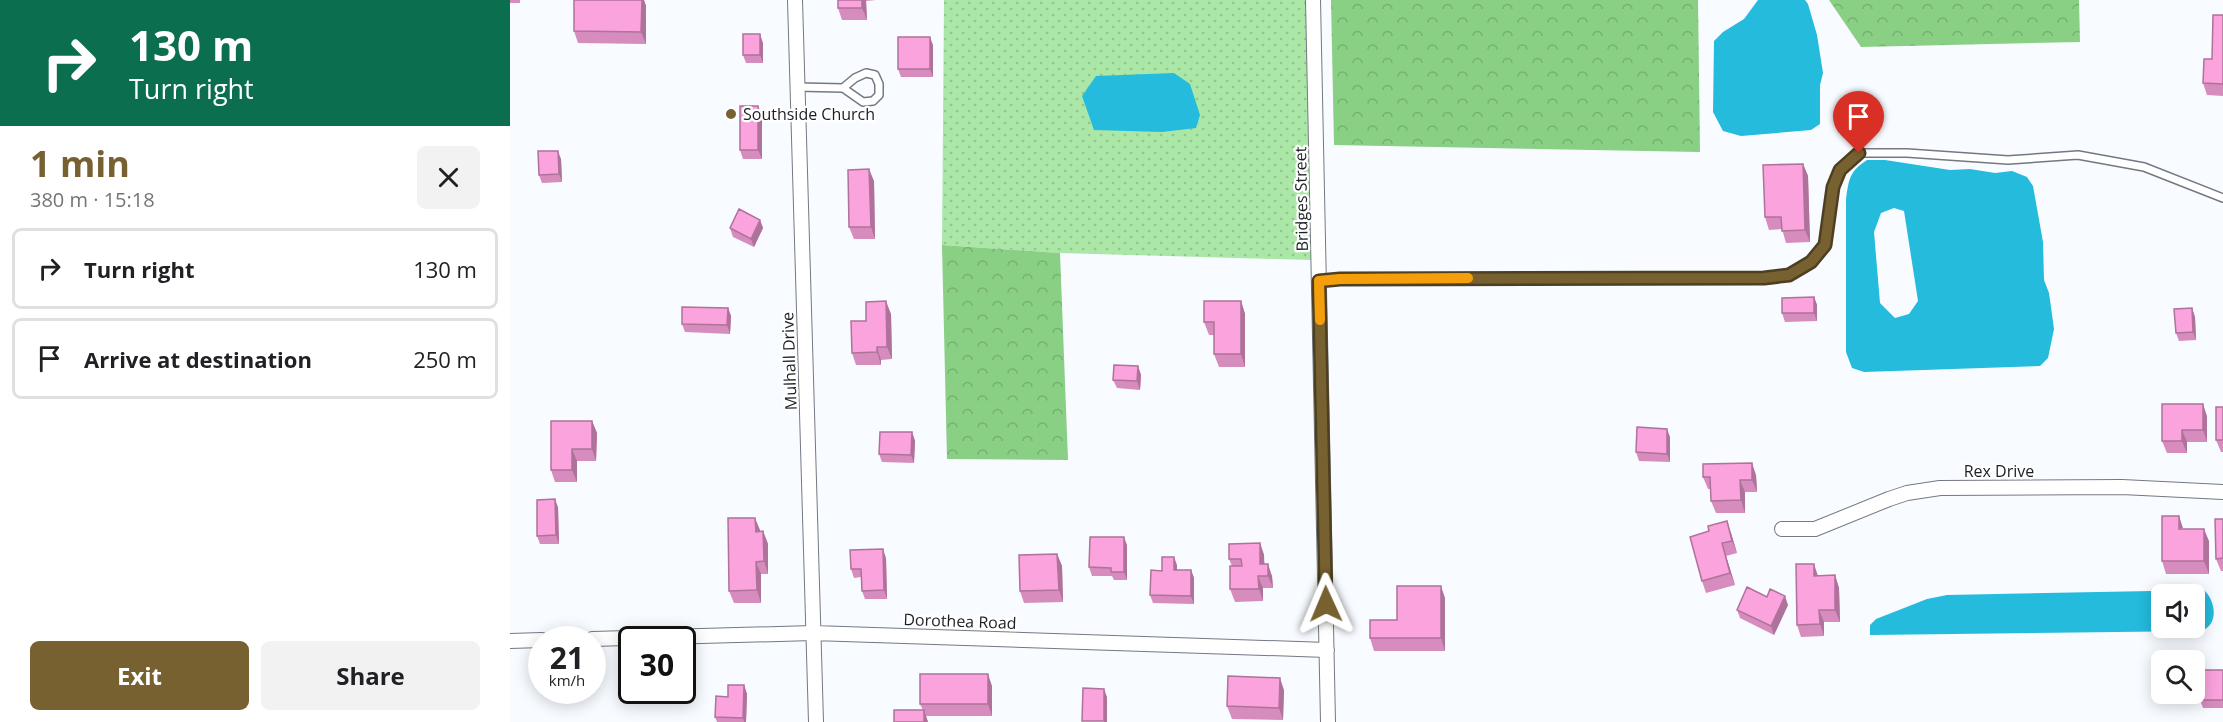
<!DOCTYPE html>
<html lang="en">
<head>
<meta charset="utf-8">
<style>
	:root { --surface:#fff; --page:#f2f2f2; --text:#202124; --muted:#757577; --line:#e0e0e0; --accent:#776131 }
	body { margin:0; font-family:"Open Sans",sans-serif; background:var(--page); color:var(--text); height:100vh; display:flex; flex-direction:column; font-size:22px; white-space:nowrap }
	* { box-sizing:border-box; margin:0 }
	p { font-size:20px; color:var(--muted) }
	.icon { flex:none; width:33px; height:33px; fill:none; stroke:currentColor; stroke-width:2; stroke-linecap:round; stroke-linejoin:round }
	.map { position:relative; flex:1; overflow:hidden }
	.sheet { display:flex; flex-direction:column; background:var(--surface); width:510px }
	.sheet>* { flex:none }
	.guide { background:#0b6e4f; color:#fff; overflow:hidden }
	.tools { position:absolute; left:1641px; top:584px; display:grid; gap:12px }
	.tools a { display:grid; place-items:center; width:54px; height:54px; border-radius:9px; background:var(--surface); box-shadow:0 3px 15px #0003; font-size:30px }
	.speed { position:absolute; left:18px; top:626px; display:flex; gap:12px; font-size:30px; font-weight:700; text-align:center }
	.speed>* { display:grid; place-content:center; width:78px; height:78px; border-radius:50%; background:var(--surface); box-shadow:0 3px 15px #0003; line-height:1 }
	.speed small { font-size:15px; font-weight:400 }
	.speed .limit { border:3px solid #111; border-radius:9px; background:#fff; color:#111 }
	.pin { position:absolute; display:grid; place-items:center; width:51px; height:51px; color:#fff; margin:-62px -26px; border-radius:50% 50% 50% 0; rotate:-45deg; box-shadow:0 0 6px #0007 }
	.pin .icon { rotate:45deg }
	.me { position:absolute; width:66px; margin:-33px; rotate:359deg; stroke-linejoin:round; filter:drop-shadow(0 0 4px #0008) }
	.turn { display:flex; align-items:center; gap:21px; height:126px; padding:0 30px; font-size:27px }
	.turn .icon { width:78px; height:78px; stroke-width:2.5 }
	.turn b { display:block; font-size:42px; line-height:51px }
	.round { display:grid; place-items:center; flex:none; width:63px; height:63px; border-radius:9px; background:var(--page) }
	.summary { display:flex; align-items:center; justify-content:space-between; height:102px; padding:0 30px }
	h1 { font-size:36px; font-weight:700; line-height:45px; color:var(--accent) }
	.primary-button { display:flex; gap:12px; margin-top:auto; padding:12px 30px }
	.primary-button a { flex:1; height:69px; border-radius:9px; background:var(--accent); color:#fff; font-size:24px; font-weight:700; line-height:69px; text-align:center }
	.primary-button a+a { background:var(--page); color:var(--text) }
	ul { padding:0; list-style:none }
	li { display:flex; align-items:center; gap:18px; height:81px; margin:0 12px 9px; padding:0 18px; border:3px solid var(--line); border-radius:9px }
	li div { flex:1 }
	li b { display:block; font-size:22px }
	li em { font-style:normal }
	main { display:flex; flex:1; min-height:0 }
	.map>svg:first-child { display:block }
</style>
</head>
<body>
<main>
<section class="sheet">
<div class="guide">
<div class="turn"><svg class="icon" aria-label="right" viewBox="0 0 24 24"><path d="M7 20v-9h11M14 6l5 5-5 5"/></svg><div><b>130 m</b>Turn right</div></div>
</div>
<div class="summary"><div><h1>1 min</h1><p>380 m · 15:18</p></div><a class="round"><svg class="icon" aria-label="close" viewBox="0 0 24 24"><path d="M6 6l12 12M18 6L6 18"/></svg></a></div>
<ul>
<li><svg class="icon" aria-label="right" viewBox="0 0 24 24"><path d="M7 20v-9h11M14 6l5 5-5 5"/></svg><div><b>Turn right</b></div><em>130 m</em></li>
<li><svg class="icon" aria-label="arrive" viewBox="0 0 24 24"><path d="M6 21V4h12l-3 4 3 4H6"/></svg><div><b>Arrive at destination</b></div><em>250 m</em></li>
</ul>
<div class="primary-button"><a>Exit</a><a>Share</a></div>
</section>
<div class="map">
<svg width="1713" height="722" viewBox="0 0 1713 722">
	<defs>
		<pattern id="grass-dots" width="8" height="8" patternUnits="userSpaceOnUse" patternTransform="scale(1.5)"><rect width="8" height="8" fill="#abe7a6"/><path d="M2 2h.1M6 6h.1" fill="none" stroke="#93c68f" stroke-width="1.8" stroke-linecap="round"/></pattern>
		<pattern id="forest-crowns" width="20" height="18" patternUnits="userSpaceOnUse" patternTransform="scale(1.5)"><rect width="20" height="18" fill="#89cf84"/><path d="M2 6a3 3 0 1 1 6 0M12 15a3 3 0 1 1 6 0" fill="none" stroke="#76b172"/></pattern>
	</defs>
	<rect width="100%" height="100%" fill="#f8fbff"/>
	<!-- grass -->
	<path fill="url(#grass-dots)" d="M434,0H796L802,260L550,253L432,245Z"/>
	<!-- forest -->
	<path fill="url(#forest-crowns)" d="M821,0H1188L1190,152L824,145Z
		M1319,0H1569L1570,42L1351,47Z
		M432,245L550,253L558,460L437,459Z"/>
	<!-- water -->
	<path fill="#24bbdd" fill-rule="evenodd" d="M1248,0H1295L1298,4L1307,35L1313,73L1310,85V124L1301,130L1231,136L1213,131L1203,112L1204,41L1213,32L1234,19Z
		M664,73L680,84L690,115L686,128L652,132L584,130L572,96L586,76Z
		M1357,160H1375L1440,170L1460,169L1485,173L1502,171L1517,177L1523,186L1533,242L1534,280L1539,293L1544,329L1538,358L1530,366L1354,372L1342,368L1336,352V199C1339,179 1339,172 1357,160ZM1384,208L1394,211L1408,301L1399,314L1385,318L1370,303L1364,232L1371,213Z
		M1694,590C1706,601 1709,625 1691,631L1360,635V625L1366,619L1417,599L1437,595ZM1652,594H1684V627H1652Z"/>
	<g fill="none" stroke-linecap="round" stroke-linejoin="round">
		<defs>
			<path id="lane" d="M287,87L333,88L353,102L363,101L369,95V84L365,75L356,73L345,78L333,88
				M809,281L853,278L1055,277L1254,278L1279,275L1301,262L1315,245L1323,187L1330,170L1349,153H1397L1498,160L1568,155L1634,167L1713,198"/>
			<path id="street" d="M285,0L306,722
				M803,0L818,722
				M1272,529H1305L1379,499L1397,493L1430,488L1612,487L1713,492
				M82,639L303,633L817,650
				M0,641L32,640"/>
		</defs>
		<!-- lane casing -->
		<use href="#lane" stroke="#737982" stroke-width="10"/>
		<!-- street casing -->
		<use href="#street" stroke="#737982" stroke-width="16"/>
		<!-- lane -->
		<use href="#lane" stroke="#fff" stroke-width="7"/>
		<!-- street -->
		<use href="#street" stroke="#fff" stroke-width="14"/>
	</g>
	<!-- wall -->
	<path fill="#d78cbe" d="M0,0H10V3H0Z
		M64,0H134L136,6V44L68,43L64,31Z
		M328,0H366L356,1L357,20H332L328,8Z
		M1713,15V96L1697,95L1693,83L1702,59Z
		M253,43V63H236L233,55Z
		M423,45V77H391L388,69Z
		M252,115V159H233L230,150Z
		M51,159L52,182L32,183L29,175Z
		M1293,164L1298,176L1300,242L1276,243L1272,229L1259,230L1255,217Z
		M364,181L365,239H344L339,227Z
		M250,220L253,228L244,247L223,237L220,228Z
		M1304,297L1307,305V321L1275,322L1272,313Z
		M731,301L735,314V367H709L704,354V335H699L694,322Z
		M218,308L221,316L220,334L175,332L172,324Z
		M1682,308L1685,317L1686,340L1669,341L1666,333Z
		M381,314L382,359L371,360V365H346L342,353L356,321Z
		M628,366L631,375L630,390L607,388L603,380Z
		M1713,407V452H1711L1706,440Z
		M1697,416V442H1677V453H1657L1652,441Z
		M82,421L87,433L86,461H67V482H45L41,470Z
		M402,432L405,441L404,463L372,462L369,454Z
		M1160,437V462L1129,461L1126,452Z
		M1246,475L1247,492H1235V513H1206L1201,501V489H1198L1193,477Z
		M48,507L49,544H30L27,536Z
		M1713,519V571H1711L1706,559Z
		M1673,529L1699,541V574H1656L1652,561Z
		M250,530V532L253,531L258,544V574H251V603H224L219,591Z
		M1221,533L1227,553L1216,556L1225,585L1196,593L1192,581L1180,537Z
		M750,543L754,555V564L762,576L763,588H753V601L725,602L720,589L722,566L719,559Z
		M617,545V580H604L602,576H582L579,567Z
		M547,554L552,566L553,602L514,603L510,591Z
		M376,558L377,599H355L352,591L351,577L344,578L341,569Z
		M667,565V570H681L684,578V604L643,603L640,595L652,571Z
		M1325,575L1329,588L1330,622H1314V636L1291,637L1287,625L1308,576Z
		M1257,597L1278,605L1264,635L1230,618L1227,610Z
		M935,598V651H864L860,638L887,620Z
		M1713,670V708H1693L1690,700Z
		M234,685L237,694L236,722H207L205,717L218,697Z
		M482,686V716H416L418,722H384L413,710L410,704Z
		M774,690L773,720L722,719L717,706Z"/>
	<!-- shaded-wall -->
	<path fill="#af729b" d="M132,0H134L136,6V44L131,32Z
		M352,0H356L357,20L352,8Z
		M250,34L253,43V63L250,55Z
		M420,37L423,45V77L420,69Z
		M248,106L252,115V159L248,150Z
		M48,151L51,159L52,182L49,174Z
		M1293,164L1298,176L1300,242L1295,230Z
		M359,169L364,181L365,239L361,227Z
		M250,220L253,228L244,247L241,239Z
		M1304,297L1307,305V321L1304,313Z
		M376,301L381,314L382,359L377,347Z
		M731,301L735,314V367L731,354Z
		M218,308L221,316L220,334L217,325Z
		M1682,308L1685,317L1686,340L1683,332Z
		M367,347L371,360V365L367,352Z
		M628,366L631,375L630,390L627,381Z
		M1693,404L1697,416V442L1693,430Z
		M82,421L87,433L86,461L82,449Z
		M1157,429L1160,437V462L1157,454Z
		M1672,430L1677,442V453L1672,441Z
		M402,432L405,441L404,463L401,455Z
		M62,449L67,461V482L62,470Z
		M1242,463L1246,475L1247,492L1242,480Z
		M1230,480L1235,492V513L1231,500Z
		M45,499L48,507L49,544L46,535Z
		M1669,516L1673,528L1669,529Z
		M245,518L250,530V544L246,532Z
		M1217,521L1221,533L1227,553L1222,541Z
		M1694,529L1699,541V574L1694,561Z
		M253,531L258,544V574L254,561Z
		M614,537L617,545V580L614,572Z
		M750,543L754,555L755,576L750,564Z
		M1212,543L1216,556L1225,585L1220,573Z
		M373,549L376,558L377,599L374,590Z
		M547,554L552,566L553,602L549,590Z
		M664,557L667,565V578L664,570Z
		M246,562L251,574V603L247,590Z
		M758,564L762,576L763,588L758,576Z
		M1304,564L1308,576H1304Z
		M681,570L684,578V604L681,596Z
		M1325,575L1329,588L1330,622L1325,610Z
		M748,576L753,588V601L749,589Z
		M931,586L935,598V651L931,638Z
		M1275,596L1278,605L1264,635L1261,626Z
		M1309,610L1314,622V636L1310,624Z
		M478,674L482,686V716L478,704Z
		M770,678L774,690L773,720L769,708Z
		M234,685L237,694L236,722H234L233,718Z
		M594,689L597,697V722H594Z
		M414,710L418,722H414Z"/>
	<!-- building -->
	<path fill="#faa3dd" stroke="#af729b" stroke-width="1.5" d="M64,0H132L131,32L64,31Z
		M328,0H352V8H328Z
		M1703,15H1713V84L1693,83L1694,59H1702Z
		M233,34H250V55H233Z
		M388,37H420V69H388Z
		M230,106H248V150H230Z
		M28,151H48L49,174L29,175Z
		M1293,164L1295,230L1272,231L1271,217H1255L1253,165Z
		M359,169L361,227H339L338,170Z
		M229,209L250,220L241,239L220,228Z
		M1304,297V313H1272V298Z
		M376,301L377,347H367V352L342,353L341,321H356V302Z
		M694,301H731V354H704V322H694Z
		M172,307L218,308L217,325L172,324Z
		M1682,308L1683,332L1666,333L1664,309Z
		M604,365L628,366L627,381L603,380Z
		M1652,404H1693V430H1672V441H1652Z
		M1706,407H1713V440H1706Z
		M41,421H82V449H62V470H41Z
		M1127,427L1157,429V454L1126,452Z
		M370,432H402L401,455L369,454Z
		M1242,463V480H1230L1231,500L1201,501L1200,477H1193V464Z
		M45,499L46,535L27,536V500Z
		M1652,516H1669V529H1694V561H1652Z
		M218,518H245L246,532L253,531L254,561L246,562L247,590L219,591Z
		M1705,519H1713V558L1706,559Z
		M1217,521L1222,541L1212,543L1220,573L1192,581L1180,537L1199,531L1198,526Z
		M580,537H614V572H601V568L579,567Z
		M750,543V564H758V576H748L749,589H720V566H732L731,559H719V544Z
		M373,549L374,590L352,591L351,569H341L340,550Z
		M547,554L549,590L510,591L509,555Z
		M652,557H664V570H681V596L640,595L641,570L652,571Z
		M1286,564H1304V576L1325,575V610H1309L1310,624L1287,625Z
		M887,586H931V638H860V620H887Z
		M1237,587L1257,597L1260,589L1275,596L1261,626L1227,610Z
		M1690,670H1713V700H1690Z
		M410,674H478V704H410Z
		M718,676L770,678L769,708L717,706Z
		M218,685H234L233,718L205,717L206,696L218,697Z
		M573,688L594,689V721H572Z
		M384,710H414V722H384Z"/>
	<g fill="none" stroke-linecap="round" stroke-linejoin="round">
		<defs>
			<path id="route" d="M816,604L809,281L830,279L1254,278L1279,275L1301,262L1315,245L1323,187L1330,170L1349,153"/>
		</defs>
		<!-- route casing -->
		<use href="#route" stroke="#4d3f20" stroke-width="15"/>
		<!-- route -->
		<use href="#route" stroke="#776131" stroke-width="10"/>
		<!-- slow -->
		<path stroke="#f59e0b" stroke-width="10" d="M810,320L809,281L830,279L958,278"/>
	</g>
	<!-- markers -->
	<circle fill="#776131" stroke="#fff" stroke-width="2" cx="221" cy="114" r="6"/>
	<g text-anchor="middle" stroke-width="4.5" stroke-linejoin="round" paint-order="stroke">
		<!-- poi labels -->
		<g font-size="16" fill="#1c1e22" stroke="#fff" text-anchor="start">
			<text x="233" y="120">Southside Church</text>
		</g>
		<!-- street labels -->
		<g font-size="16" fill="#1c1e22" stroke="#fff">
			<text transform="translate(791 199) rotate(-91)" y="6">Bridges Street</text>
			<text transform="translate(279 361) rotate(-92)" y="6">Mulhall Drive</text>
			<text x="1489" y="477">Rex Drive</text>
			<text transform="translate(450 621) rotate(2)" y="6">Dorothea Road</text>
		</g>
	</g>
</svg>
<div class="tools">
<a><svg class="icon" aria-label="sound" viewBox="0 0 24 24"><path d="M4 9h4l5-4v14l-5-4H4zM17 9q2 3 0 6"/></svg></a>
<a><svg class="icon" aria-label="search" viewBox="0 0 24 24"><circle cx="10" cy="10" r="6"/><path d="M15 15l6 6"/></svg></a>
</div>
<div class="speed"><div>21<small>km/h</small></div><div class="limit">30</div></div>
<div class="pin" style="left:1349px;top:153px;background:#d93025"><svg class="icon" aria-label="arrive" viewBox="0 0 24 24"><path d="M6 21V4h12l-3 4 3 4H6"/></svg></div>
<svg class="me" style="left:816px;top:604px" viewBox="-20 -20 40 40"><path d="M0-17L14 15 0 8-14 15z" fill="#776131" stroke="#fff" stroke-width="4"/></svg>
</div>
</main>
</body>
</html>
